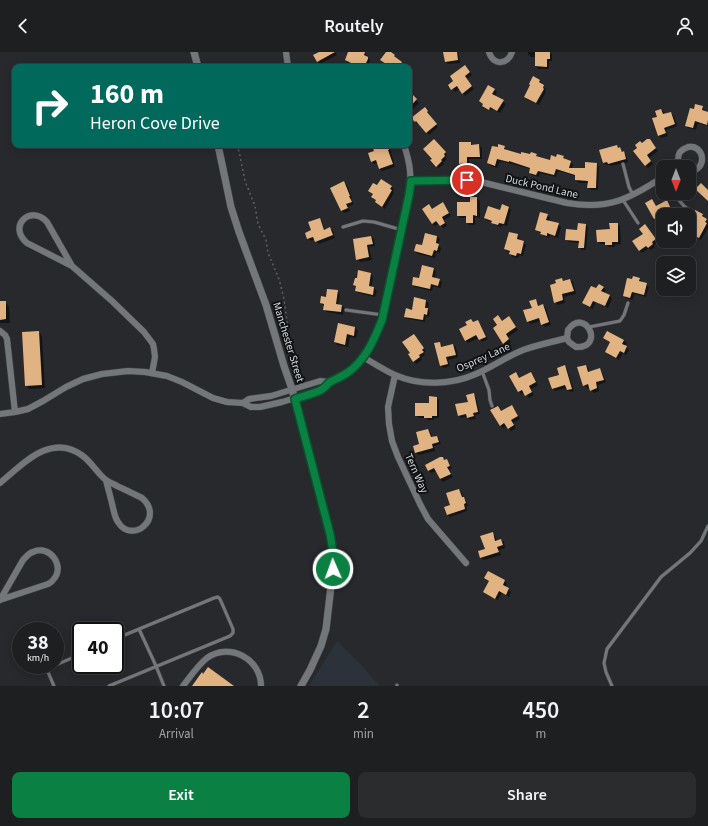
<!DOCTYPE html>
<html lang="en">
<head>
<meta charset="utf-8">
<style>
	:root { --surface:#1d1f21; --page:#2a2c2e; --text:#f1f3f6; --muted:#a0a2a5; --line:#3b3d3f; --accent:#0b8043 }
	body { margin:0; font-family:"Source Sans 3",sans-serif; background:var(--page); color:var(--text); height:100vh; display:flex; flex-direction:column; font-size:15px; white-space:nowrap }
	* { box-sizing:border-box; margin:0 }
	p { font-size:13px; color:var(--muted) }
	.icon { flex:none; width:22px; height:22px; fill:none; stroke:currentColor; stroke-width:2; stroke-linecap:round; stroke-linejoin:round }
	.map { position:relative; height:634px; overflow:hidden }
	.side { display:flex; flex-direction:column; background:var(--surface); flex:1 }
	.side>* { flex:none }
	.top-card { position:absolute; left:12px; top:12px; width:400px; height:84px; border-radius:8px; box-shadow:0 2px 10px #0003,0 0 0 1px var(--line); background:#00695c; color:#fff; overflow:hidden }
	.needle { width:26px; rotate:180deg }
	.tools { position:absolute; left:656px; top:108px; display:grid; gap:8px }
	.tools a { display:grid; place-items:center; width:40px; height:40px; border-radius:8px; background:var(--surface); box-shadow:0 2px 10px #0003,0 0 0 1px var(--line); font-size:20px }
	.speed { position:absolute; left:12px; top:570px; display:flex; gap:8px; font-size:20px; font-weight:700; text-align:center }
	.speed>* { display:grid; place-content:center; width:52px; height:52px; border-radius:50%; background:var(--surface); box-shadow:0 2px 10px #0003,0 0 0 1px var(--line); line-height:1 }
	.speed small { font-size:10px; font-weight:400 }
	.speed .limit { border:2px solid #111; border-radius:6px; background:#fff; color:#111 }
	.pin { position:absolute; display:grid; place-items:center; width:34px; height:34px; color:#fff; margin:-17px; border:2px solid #fff; border-radius:50%; box-shadow:0 1px 4px #0007 }
	.me { position:absolute; width:44px; margin:-22px; rotate:358deg; stroke-linejoin:round; filter:drop-shadow(0 0 3px #0008) }
	.turn { display:flex; align-items:center; gap:14px; height:84px; padding:0 12px; font-size:18px }
	.turn .icon { width:52px; height:52px; stroke-width:2.5 }
	.turn b { display:block; font-size:28px; line-height:34px }
	.eta { display:flex; justify-content:space-evenly; align-items:center; height:68px; text-align:center }
	.eta b { font-size:24px; font-weight:600; line-height:28px }
	.button { display:flex; gap:8px; margin-top:auto; padding:8px 12px }
	.button a { flex:1; height:46px; border-radius:8px; background:var(--accent); color:#fff; font-size:16px; font-weight:600; line-height:46px; text-align:center }
	.button a+a { background:var(--page); color:var(--text) }
	header { display:flex; justify-content:space-between; align-items:center; height:52px; padding:0 12px; background:var(--surface); font-size:18px; font-weight:600 }
	.map>svg:first-child { display:block }
</style>
</head>
<body>
<header><svg class="icon" aria-label="back" viewBox="0 0 24 24"><path d="M15 5l-7 7 7 7"/></svg>Routely<svg class="icon" aria-label="person" viewBox="0 0 24 24"><circle cx="12" cy="8" r="4"/><path d="M4 21q1-7 8-7t8 7"/></svg></header>
<div class="map">
<svg width="708" height="634" viewBox="0 0 708 634">
	<rect width="100%" height="100%" fill="#27292c"/>
	<!-- built -->
	<path fill="#2c323a" d="M337,589L362,614L380,634H309Z"/>
	<!-- shadow -->
	<path fill="#0007" d="M319,0H335L337,3L320,12L318,9Z
		M349,0L365,1L367,3V5L370,8L368,15H357L348,11L346,8Z
		M387,0H389L394,3L397,6L396,7L404,13L403,15H389L390,14Z
		M444,0H458L460,11L448,12L446,10Z
		M528,0H550L552,3V9H549V17H538L536,14V5H531L528,2Z
		M468,17L472,23L467,27L474,37L465,44L460,37L455,40L449,33Z
		M540,29L542,31L541,33L546,37L545,39L546,40L539,53L527,47L525,44Z
		M495,38L497,40L495,44L506,52L500,61L493,57L492,58L485,54L480,49Z
		M409,41L419,51L411,59L409,56Z
		M702,55L705,58L704,60L708,61V74L698,71L696,78L688,76L686,73L694,58Z
		M661,58L664,60L665,63L671,61L674,64L677,74L666,78L668,84L661,86L658,83V65Z
		M427,59L430,62L429,63L438,75L429,83L419,71L418,72L413,66Z
		M434,89L447,103L445,105L447,107L443,111L444,112L439,116L431,108L433,107Z
		M471,91L473,94L479,93L482,96V107H469V114H463L460,111Z
		M652,91L658,99L649,106L653,112L648,116L645,113L642,93Z
		M379,93H389L395,115L382,119L379,116L378,111L374,112L372,109L380,95Z
		M617,94L619,96H620L626,103L628,110L611,114L610,113H607L604,111L600,99Z
		M504,95L507,98L521,103H536L539,106L550,109L557,106L563,105L573,112L572,117H585L597,112L599,115L598,138H591L588,135V131H579L576,128V124L558,119L556,125L540,121L539,125L532,123L530,121L531,117L500,109L497,116L491,114L488,111L498,96Z
		M382,128L394,137L393,140L394,141L385,157L376,150L377,148L374,143L369,139L378,134Z
		M344,131L347,133L352,146L351,147L354,152L348,155L350,159L344,161L342,159Z
		M477,146L480,149V166L475,165V173H469L467,170V166H460L458,163Z
		M652,148L656,154L667,149L669,152L674,161L671,163H663V169L661,168L657,169L655,167L647,151Z
		M445,154L451,164L444,168L447,174L443,176L439,171L435,174L432,171L433,158Z
		M509,155L511,158L507,174L502,173L501,175L495,173L493,170L488,169L485,166Z
		M547,163L550,166L549,169L558,172L561,175L558,186L550,183L549,186L544,184L536,178Z
		M702,163L705,166V167L708,170V176L701,188L690,181L689,180V176Z
		M319,167L322,170L325,178L330,176L333,179L335,186L319,192L315,187L311,189L308,186Z
		M617,172L620,174L621,192L615,193V195H609L606,192H601L598,190Z
		M585,173L588,175L586,198H582L579,195L580,191L569,190L566,188Z
		M645,173L658,190L654,193L655,195L651,198L649,196L642,201L633,190L644,182Z
		M517,183L520,186L519,189L524,190L526,193L523,204L519,203L518,206L513,205L510,202L511,200H508L505,197Z
		M371,185L374,187L375,194L369,195L372,208L360,210L357,207Z
		M437,185L440,187L438,193L441,196L440,201L436,200L435,206L418,202L415,199Z
		M434,217L436,219L435,227L439,228L442,230L441,236L433,234L432,239L415,235L413,233Z
		M371,222L373,225L371,236H374L377,239L375,245L358,241L356,239V235L354,233Z
		M562,227L564,229L570,228L573,230L576,242L564,245L565,251L558,253L555,250L557,232Z
		M639,227L642,229V231L646,232L649,235L646,245L634,242L633,248L626,246L624,243L633,228Z
		M603,235L606,238L604,241L610,244L612,247L608,256L596,250L593,257L586,254L584,251L597,238Z
		M337,239L340,242L338,253H342L344,256L343,263L327,260L324,257V254L321,251L326,246Z
		M536,248L538,251L539,254L543,253L546,256L551,273L545,275L542,272L541,269L530,272L528,269Z
		M426,249L429,251L428,257L430,260L429,265L426,264L425,270L408,267L405,264Z
		M0,250H5L9,254L10,271H0Z
		M509,266L518,278L508,285L511,290L506,294L503,291L502,270Z
		M477,269L480,272L488,287L482,290L479,286L468,291L465,288L468,274Z
		M338,272L355,276L358,279L356,286L350,285L348,295L337,293L335,290Z
		M39,280L42,284L45,336L29,337L26,333Z
		M608,280L624,289L627,291L625,294L629,298L626,303L623,301L619,308L609,303L606,300L611,291L605,286Z
		M417,286L426,299L424,301L425,303L421,306L422,308L416,312L414,309L411,302Z
		M439,291L442,296L453,293L456,295L458,305L448,308L450,314L444,316L441,314Z
		M564,314L567,317L574,339L570,340L567,336L555,339L553,337L560,324Z
		M586,314L588,316L590,320L600,317L602,320L606,330L598,333L599,339L594,341L591,338L590,335L587,336L584,333Z
		M531,321L533,324L538,333L531,337L534,343L529,346L524,340L521,342L519,339L516,322L520,327Z
		M473,342L476,345L480,362L475,363L476,367L470,368L467,365L461,366L458,363L469,350Z
		M436,346L439,348V366H434V368H428L426,366H419L416,363L430,352Z
		M512,354L515,357L520,367L513,371L516,376L511,379L507,374L503,376L501,374L492,359L498,355L502,360Z
		M428,378L431,381L432,386L437,385L439,387L441,392L434,394L435,399L419,403L416,401L415,395L420,393Z
		M442,406L445,409L447,408L449,411L452,416L449,418L453,425L443,430L440,427L437,419L431,421L429,419L426,413Z
		M459,438L462,441L463,446L466,448L468,454H466L467,459L450,465L447,462Z
		M492,482L495,484L497,489L501,488L504,490L505,496L499,498L501,503L484,508L481,506L479,500L486,498Z
		M485,526L504,529L507,532L505,535L511,540L509,545L502,541L498,548L487,543L485,540L490,530Z"/>
	<!-- building -->
	<path fill="#e1b382" d="M319,0H335L317,10L313,3Z
		M348,0H365L364,3L368,5V7L364,15H359L345,8Z
		M386,0H391L395,3L394,4L402,10L399,15H391L380,8Z
		M443,0H457L458,8L445,10Z
		M535,0H550V7H547V15L535,14Z
		M465,13L470,20L465,24L472,34L462,42L457,34L451,38L448,33L453,29L450,24Z
		M533,24L540,28L539,30L544,33L543,36L544,37L536,51L524,45L530,33L529,32Z
		M488,33L495,37L492,42L504,48L497,59L490,55L489,58L482,54L483,52L479,49Z
		M409,39L417,47L409,56Z
		M695,52L703,54L702,58L708,60V68L707,73L695,69L693,76L685,74L690,56L694,57Z
		M425,55L428,59L427,60L437,72L426,81L416,69L415,70L411,66Z
		M661,57L663,62L671,60L675,72L664,76L666,81L658,84L652,66L657,65L655,59Z
		M434,87L446,100L444,102L445,104L441,108L442,109L436,115L430,108L432,107L423,97Z
		M647,87H650L656,96L647,103L651,109L645,114L633,99L637,96L635,93L640,89L642,91Z
		M459,90H471V93L479,92L480,105H467V111L459,112Z
		M498,92L505,94L504,97L521,102V100L530,102L531,100L537,102L536,104L550,108L551,103L556,105L557,102L564,104L563,106L571,109L569,116H585V110L597,111L596,136H587L588,129L575,128V123L556,117L554,123L538,119L536,123L529,121L530,116L509,109V110L497,107L495,114L487,111L492,94L498,95Z
		M378,93H388L389,98H388L393,112L379,117L376,108L371,110L368,101L374,99L373,96L379,94Z
		M617,93L618,96L620,95L622,100L624,99L626,107L608,112L607,110L603,111L599,98Z
		M381,127L392,134L390,137L392,138L382,155L375,150L376,148L371,145L373,142L368,139L373,131L377,133Z
		M344,129L350,144H349L352,150L346,152L348,156L341,159L330,136Z
		M701,131L708,138V149L695,137Z
		M470,145H477V164L473,163V171H466V164H457V150H470Z
		M652,147L656,154L667,148L672,159L663,163V174L658,165L654,167L645,151Z
		M443,150L449,161L442,165L445,171L440,174L436,169L432,172L422,157L429,152L432,157Z
		M502,152L509,155L504,172L499,171L498,173L491,171L492,169L484,166L488,154L500,158Z
		M695,158L703,162L702,164L707,167L705,170L707,171L699,186L689,181V174L693,167L691,165Z
		M540,160L548,162L546,168L559,171L555,184L547,181V184L540,182L541,180L535,178Z
		M320,166L324,178L330,175L333,183L315,190L313,185L307,187L305,181L311,178L308,170Z
		M578,171L586,172L584,196H578L579,189L565,188L566,177L577,178Z
		M609,171H618V190H612V193H605V190H597L596,178L610,177Z
		M645,172L656,187L652,190L653,192L648,196L646,194L639,199L632,189L643,182L639,177Z
		M509,180L518,182L517,187L524,189L521,202L517,201L516,204L509,202L510,199L504,197Z
		M425,181L437,184L436,191L439,192L437,199L434,198L432,204L414,199L416,192L422,193Z
		M371,184L373,192L367,193L369,205L356,208L353,187Z
		M422,213L434,216L432,225L440,227L438,234L431,232L430,237L412,233L413,225L419,226Z
		M358,218L371,221L369,234L374,235L373,243L355,239L356,234L353,233L355,226H357Z
		M633,224L640,226L639,229L647,231L644,243L632,240L630,246L623,244L627,226L632,227Z
		M562,226L563,229L570,227L574,239L562,242L563,248L554,251L550,233L556,231L555,228Z
		M599,232L604,235L601,239L610,243L605,254L593,249L590,255L582,251L591,234L596,236Z
		M327,237L338,238L336,252L342,253L341,260L323,258L324,252L320,251L321,244L326,245Z
		M414,245L426,248L425,256H428L427,263L424,262L423,268L404,265L406,256L412,258Z
		M536,247L538,254L543,252L549,270L541,273L539,266L527,270L523,258L532,256L529,249Z
		M0,249H6V267L0,268Z
		M498,263L502,269L509,264L516,275L506,282L509,287L503,292L493,276L497,273L493,267Z
		M471,267L473,270L478,268L486,285L479,288L476,283L465,289L459,277L467,273L465,270Z
		M338,271L355,275L354,284L347,282L345,293L334,290Z
		M39,279L42,333L25,334L22,280Z
		M607,279L624,288L622,292L627,294L624,301L620,299L616,306L605,300L610,290L603,286Z
		M414,282L424,296L422,298L424,300L419,303L420,305L413,310L408,302L410,301L402,290Z
		M440,290L441,295L453,292L456,303L446,305L448,312L440,314L434,291Z
		M565,313L572,337L567,338L565,333L552,337L548,326L559,323L557,316Z
		M586,313L588,320L600,316L604,328L596,330L597,336L590,339L588,332L583,334L577,315Z
		M516,320L519,326L531,320L536,330L529,334L532,340L525,344L522,338L518,340L509,324Z
		M474,341L478,360L473,361L474,364L467,366L466,362L458,364L455,352L468,350L466,343Z
		M429,344L437,345V364H432V366H424V364H415V351H429Z
		M512,353L518,364L511,368L514,373L508,377L504,371L500,374L490,358L498,354L501,359Z
		M428,377L431,385L437,384L439,390L432,392L433,396L415,401L413,394L419,392L416,380Z
		M440,405H443L444,408L447,407L450,414L447,415L451,422L440,427L434,416L428,419L425,413Z
		M459,437L462,445H464L466,451L464,452L465,457L447,463L444,455L450,453L446,441Z
		M493,480L495,489L501,487L503,493L497,495L499,500L480,506L478,499L485,497L480,484Z
		M488,519L505,528L503,533L509,536L506,543L499,539L495,547L483,540L489,529L484,526Z
		M208,615L234,634H192L202,620L203,622Z"/>
	<g fill="none" stroke-linecap="round" stroke-linejoin="round">
		<defs>
			<path id="service" d="M623,112L629,135L633,143
				M673,141L684,154L689,158
				M623,148L638,171
				M343,175L363,169L374,170L402,178
				M346,258L383,263
				M589,275L620,269L624,263L628,251
				M482,319L489,338L490,348L492,354
				M139,577L156,614L164,634
				M397,633V634
				M54,634L48,620L49,616L81,602
				M109,634L230,584L233,581V577L220,547L218,545L214,546L115,587
				M612,634L606,620L604,611L607,597L661,525L690,501L701,489L708,474"/>
			<path id="minor" d="M286,0L288,15
				M489,0C493,14 508,13 512,0
				M682,115C678,111 677,105 680,100C682,98 685,96 688,95C705,92 708,119 689,119
				M411,129H477L567,151C609,158 629,147 663,125
				M72,214L47,170C31,152 7,174 27,191L72,214L112,249L144,280L153,292L154,297L155,305L152,321
				M0,279L5,283L7,287L15,360
				M363,305C373,311 384,318 395,323C420,334 451,333 476,322C492,315 506,305 523,298C537,293 552,290 567,286L569,290L576,295C606,296 585,254 568,278L567,286
				M395,323L388,355L389,372L392,389L398,405L420,452L428,467L466,511
				M243,351L249,347L271,344L320,329L329,330
				M0,362L15,360L28,357L43,349L66,335L83,327L102,322L128,319L145,320L167,324L182,330L213,346L227,350L243,351L251,355H260L282,350L322,338L329,330L339,326L348,321L356,313L369,296L375,285L382,268L409,143C412,124 410,111 404,93
				M0,431C23,412 51,380 83,404C92,411 98,422 106,428C110,431 114,432 117,434C126,438 134,442 142,446C165,466 132,493 118,470C115,466 114,460 113,456C111,446 108,437 106,428
				M0,548L23,508C26,505 29,501 33,500C50,492 66,515 53,528C52,530 50,531 48,532L0,548
				M183,634C190,625 198,613 207,606C230,590 261,607 261,634"/>
			<path id="tertiary" d="M194,0L198,15
				M218,93L231,155L239,180L266,253L284,314L292,337L330,482L333,500V517L326,577L321,594L310,618L301,634"/>
		</defs>
		<!-- service casing -->
		<use href="#service" stroke="#434547" stroke-width="4"/>
		<!-- minor casing -->
		<use href="#minor" stroke="#434547" stroke-width="7"/>
		<!-- tertiary casing -->
		<use href="#tertiary" stroke="#434547" stroke-width="8"/>
		<!-- path -->
		<path stroke="#5e6063" stroke-width="1.5" stroke-dasharray="2 3" stroke-linecap="butt" d="M236,93L239,99L245,129L255,154L258,172L266,188L268,201L279,227L284,247L289,285L299,322L298,329"/>
		<!-- service -->
		<use href="#service" stroke="#74777a" stroke-width="3"/>
		<!-- minor -->
		<use href="#minor" stroke="#74777a" stroke-width="6"/>
		<!-- tertiary -->
		<use href="#tertiary" stroke="#74777a" stroke-width="7"/>
	</g>
	<g fill="none" stroke-linecap="round" stroke-linejoin="round">
		<defs>
			<path id="route" d="M333,517V500L330,482L295,347C303,344 313,342 321,338C325,336 327,332 330,330C336,327 341,325 347,321C365,309 374,288 382,268L409,143L411,129L467,128"/>
		</defs>
		<!-- route casing -->
		<use href="#route" stroke="#07532c" stroke-width="10"/>
		<!-- route -->
		<use href="#route" stroke="#0b8043" stroke-width="7"/>
	</g>
	<g text-anchor="middle" stroke-width="4" stroke-linejoin="round" paint-order="stroke">
		<!-- street labels -->
		<g font-size="11" fill="#d5d7d9" stroke="#111213">
			<text transform="translate(542 134) rotate(13)" y="4">Duck Pond Lane</text>
			<text transform="translate(289 290) rotate(73)" y="4">Manchester Street</text>
			<text transform="translate(483 305) rotate(-24)" y="4">Osprey Lane</text>
			<text transform="translate(417 421) rotate(66)" y="4">Tern Way</text>
		</g>
	</g>
</svg>
<div class="tools">
<a><svg class="needle" viewBox="-14 -14 28 28"><path d="M0-13l5 13h-10z" fill="#e53935"/><path d="M0 13l5-13h-10z" fill="#a0a2a5"/></svg></a>
<a><svg class="icon" aria-label="sound" viewBox="0 0 24 24"><path d="M4 9h4l5-4v14l-5-4H4zM17 9q2 3 0 6"/></svg></a>
<a><svg class="icon" aria-label="layers" viewBox="0 0 24 24"><path d="M12 4l9 5-9 5-9-5zM3 14l9 5 9-5"/></svg></a>
</div>
<div class="speed"><div>38<small>km/h</small></div><div class="limit">40</div></div>
<div class="pin" style="left:467px;top:128px;background:#d93025"><svg class="icon" aria-label="arrive" viewBox="0 0 24 24"><path d="M6 21V4h12l-3 4 3 4H6"/></svg></div>
<svg class="me" style="left:333px;top:517px" viewBox="-20 -20 40 40"><circle r="17" fill="#0b8043" stroke="#fff" stroke-width="3"/><path d="M0-11L8 9 0 5-8 9z" fill="#fff"/></svg>
<div class="top-card">
<div class="turn"><svg class="icon" aria-label="right" viewBox="0 0 24 24"><path d="M7 20v-9h11M14 6l5 5-5 5"/></svg><div><b>160 m</b>Heron Cove Drive</div></div>
</div>
</div>
<section class="side">
<div class="eta">
<div><b>10:07</b><p>Arrival</p></div>
<div><b>2</b><p>min</p></div>
<div><b>450</b><p>m</p></div>
</div>
<div class="button"><a>Exit</a><a>Share</a></div>
</section>
</body>
</html>
